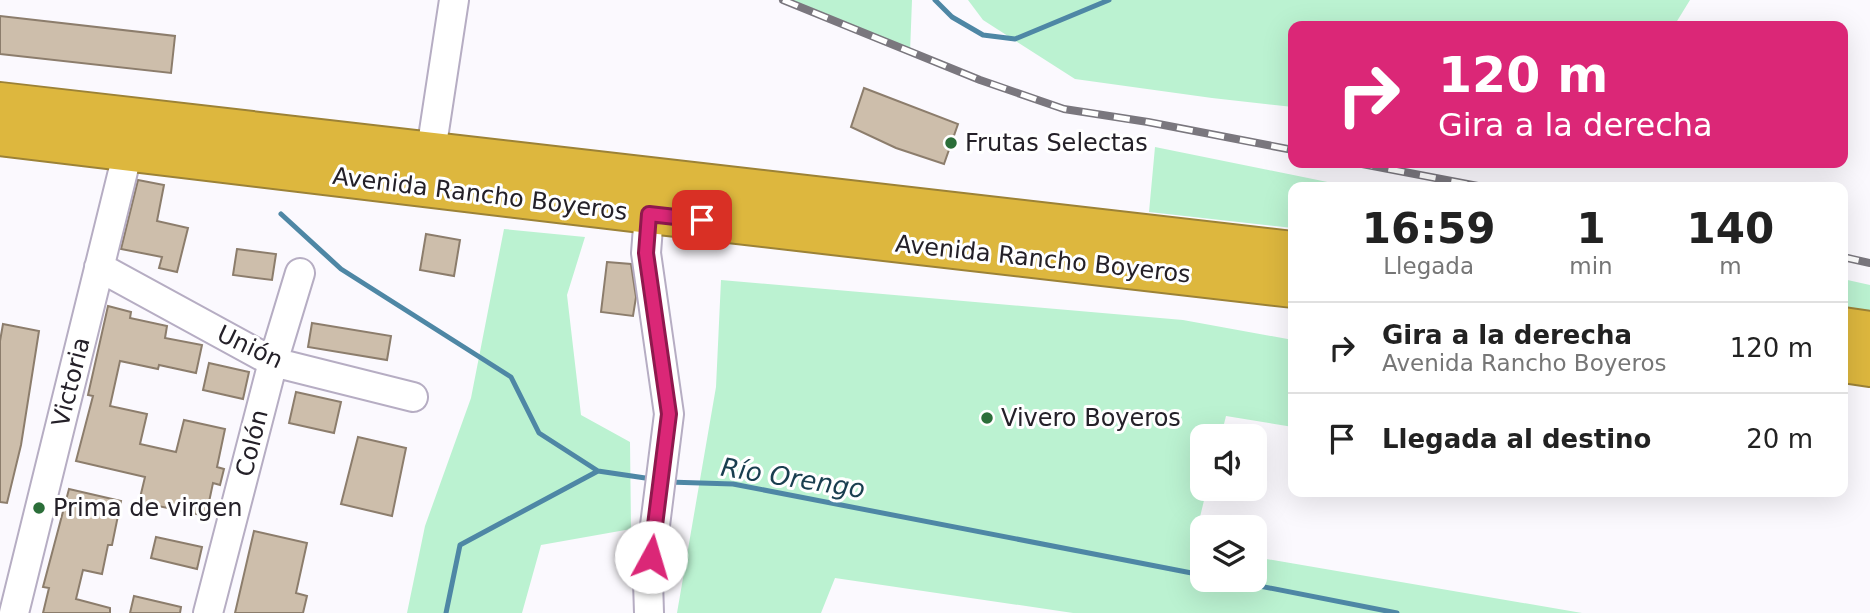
<!DOCTYPE html>
<html lang="es">
<head>
<meta charset="utf-8">
<style>
	:root { --surface:#fff; --page:#f6f6f6; --text:#222; --muted:#767676; --line:#e0e0e0 }
	body { margin:0; font-family:"DejaVu Sans",sans-serif; background:var(--page); color:var(--text); height:100vh; display:flex; flex-direction:column; font-size:26px; white-space:nowrap }
	* { box-sizing:border-box; margin:0 }
	p { font-size:23px; color:var(--muted) }
	.icon { flex:none; width:38px; height:38px; fill:none; stroke:currentColor; stroke-width:2; stroke-linecap:round; stroke-linejoin:round }
	.map { position:relative; flex:1; overflow:hidden }
	.side { position:absolute; left:1288px; top:182px; width:560px; height:315px; display:flex; flex-direction:column; background:var(--surface); border-radius:14px; box-shadow:0 7px 28px #0002 }
	.side>* { flex:none }
	.top-card { position:absolute; left:1288px; top:21px; width:560px; height:147px; border-radius:14px; box-shadow:0 7px 28px #0002; background:#db2777; color:#fff; overflow:hidden }
	.fabs { position:absolute; left:1190px; top:424px; display:grid; gap:14px }
	.fabs a { display:grid; place-items:center; width:77px; height:77px; border-radius:14px; background:var(--surface); box-shadow:0 7px 28px #0002; font-size:35px }
	.pin { position:absolute; display:grid; place-items:center; width:60px; height:60px; color:#fff; margin:-30px; border-radius:14px; box-shadow:0 4px 10px #0006 }
	.me { position:absolute; width:77px; margin:-38px; rotate:6deg; stroke-linejoin:round; filter:drop-shadow(0 0 5px #0008) }
	.turn { display:flex; align-items:center; gap:24px; height:147px; padding:0 35px; font-size:32px }
	.turn .icon { width:91px; height:91px; stroke-width:2.5 }
	.turn b { display:block; font-size:49px; line-height:60px }
	.eta { display:flex; justify-content:space-evenly; align-items:center; height:119px; text-align:center }
	.eta b { font-size:42px; font-weight:800; line-height:49px }
	ul { padding:0; list-style:none }
	li { display:flex; align-items:center; gap:21px; height:91px; padding:0 35px; border-top:2px solid var(--line) }
	li div { flex:1 }
	li b { display:block; font-size:26px }
	li em { font-style:normal }
	.map>svg:first-child { display:block }
</style>
</head>
<body>
<div class="map">
<svg width="1870" height="613" viewBox="0 0 1870 613">
	<rect width="100%" height="100%" fill="#fbf9fe"/>
	<!-- green -->
	<path fill="#bbf2d1" d="M784,0H912L910,53Z
		M968,0H1690L1674,26H1293V107L1212,98L1075,79L983,20Z
		M1155,147L1352,187H1293V228L1149,212Z
		M504,229L585,237L567,295L581,415L630,442L631,529L541,545L522,613H407L425,526L471,398Z
		M1843,279L1870,285V311L1843,306Z
		M721,280L1183,320L1293,340V427L1226,416L1221,436H1202V488H1207L1193,546L1202,548V579H1255V557L1582,613H1073L835,578L821,613H677L716,387Z"/>
	<g fill="none" stroke-linecap="round" stroke-linejoin="round">
		<!-- stream -->
		<path stroke="#4e87a5" stroke-width="5" d="M935,0L952,17L983,35L1015,39L1109,0
			M281,214L341,269L511,377L539,433L598,471
			M668,482L733,484L1202,575
			M1224,579L1397,613
			M446,613L460,545L598,471L652,479"/>
	</g>
	<!-- building -->
	<path fill="#cdbeab" stroke="#8c7d6c" stroke-width="2" d="M0,16L175,36L171,73L0,54Z
		M864,88L958,124L944,164L896,148L851,127Z
		M138,180L164,185L157,221L188,228L177,272L159,268L162,257L121,249Z
		M426,234L460,240L454,276L420,270Z
		M237,249L276,254L272,280L233,275Z
		M607,262L631,264L636,297L633,316L601,312Z
		M108,306L131,312L130,318L167,326L165,338L202,345L196,373L159,365L158,369L120,361L110,406L147,414L140,444L176,452L184,420L225,429L217,467L224,469L220,485L213,483L206,516L139,502L145,477L76,461L93,396L88,395Z
		M312,323L391,336L387,360L308,347Z
		M3,324L39,331L21,445L7,503L0,502V341Z
		M209,363L249,372L243,399L203,390Z
		M296,392L341,402L334,433L289,423Z
		M358,437L406,448L392,516L341,504Z
		M69,489L121,501L112,545H108L102,574L83,570L76,599L110,608V613H43L49,588L43,587Z
		M254,531L307,543L296,593L307,596L303,613H235Z
		M156,537L202,547L197,569L151,558Z
		M134,596L181,607L180,613H130Z"/>
	<g fill="none" stroke-linecap="round" stroke-linejoin="round">
		<defs>
			<path id="minor" d="M431,151L454,0
				M99,267L273,362L413,397
				M14,613L128,151
				M208,613L273,362L300,273
				M649,613L648,581L669,414L646,253L649,214"/>
			<path id="highway" d="M0,102L1293,251
				M0,136L649,214L1293,288
				M1843,327L1870,331
				M1843,363L1870,367"/>
		</defs>
		<!-- minor casing -->
		<use href="#minor" stroke="#b6adc3" stroke-width="32"/>
		<!-- highway casing -->
		<use href="#highway" stroke="#9c8236" stroke-width="42"/>
		<!-- minor -->
		<use href="#minor" stroke="#fff" stroke-width="28"/>
		<!-- highway -->
		<use href="#highway" stroke="#ddb73e" stroke-width="38"/>
		<defs>
			<path id="rail" d="M783,0L980,80L1064,109L1148,122L1293,150
				M1357,163L1483,187
				M1843,257L1870,263"/>
		</defs>
		<!-- rail casing -->
		<use href="#rail" stroke="#7a777e" stroke-width="8"/>
		<!-- rail -->
		<use href="#rail" stroke="#fff" stroke-width="5" stroke-dasharray="16" stroke-linecap="butt"/>
	</g>
	<g fill="none" stroke-linecap="round" stroke-linejoin="round">
		<defs>
			<path id="route" d="M651,557L669,414L646,253L649,214L702,220"/>
		</defs>
		<!-- route casing -->
		<use href="#route" stroke="#8e194d" stroke-width="18"/>
		<!-- route -->
		<use href="#route" stroke="#db2777" stroke-width="12"/>
	</g>
	<!-- markers -->
	<g fill="#2b6e39" stroke="#fff" stroke-width="2.5">
		<circle cx="951" cy="143" r="7"/>
		<circle cx="987" cy="418" r="7"/>
		<circle cx="39" cy="508" r="7"/>
	</g>
	<g text-anchor="middle" stroke-width="6" stroke-linejoin="round" paint-order="stroke">
		<!-- poi labels -->
		<g font-size="24" fill="#242028" stroke="#fff" text-anchor="start">
			<text x="965" y="151">Frutas Selectas</text>
			<text x="1001" y="426">Vivero Boyeros</text>
			<text x="53" y="516">Prima de virgen</text>
		</g>
		<!-- street labels -->
		<g font-size="24" fill="#242028" stroke="#fff">
			<text transform="translate(480 194) rotate(7)" y="8">Avenida Rancho Boyeros</text>
			<text transform="translate(1043 259) rotate(6)" y="8">Avenida Rancho Boyeros</text>
			<text transform="translate(250 347) rotate(25)" y="8">Unión</text>
			<text transform="translate(71 382) rotate(-76)" y="8">Victoria</text>
			<text transform="translate(252 443) rotate(-76)" y="8">Colón</text>
		</g>
		<!-- water labels -->
		<g font-size="26" font-style="italic" fill="#193e4f" stroke="#fff">
			<text transform="translate(793 478) rotate(9)" y="9">Río Orengo</text>
		</g>
	</g>
</svg>
<div class="fabs">
<a><svg class="icon" aria-label="sound" viewBox="0 0 24 24"><path d="M4 9h4l5-4v14l-5-4H4zM17 9q2 3 0 6"/></svg></a>
<a><svg class="icon" aria-label="layers" viewBox="0 0 24 24"><path d="M12 4l9 5-9 5-9-5zM3 14l9 5 9-5"/></svg></a>
</div>
<div class="pin" style="left:702px;top:220px;background:#d93025"><svg class="icon" aria-label="arrive" viewBox="0 0 24 24"><path d="M6 21V4h12l-3 4 3 4H6"/></svg></div>
<svg class="me" style="left:651px;top:557px" viewBox="-20 -20 40 40"><circle r="19" fill="#fff"/><path d="M0-13L10 11 0 6-10 11z" fill="#db2777"/></svg>
<div class="top-card">
<div class="turn"><svg class="icon" aria-label="right" viewBox="0 0 24 24"><path d="M7 20v-9h11M14 6l5 5-5 5"/></svg><div><b>120 m</b>Gira a la derecha</div></div>
</div>
<section class="side">
<div class="eta">
<div><b>16:59</b><p>Llegada</p></div>
<div><b>1</b><p>min</p></div>
<div><b>140</b><p>m</p></div>
</div>
<ul>
<li><svg class="icon" aria-label="right" viewBox="0 0 24 24"><path d="M7 20v-9h11M14 6l5 5-5 5"/></svg><div><b>Gira a la derecha</b><p>Avenida Rancho Boyeros</p></div><em>120 m</em></li>
<li><svg class="icon" aria-label="arrive" viewBox="0 0 24 24"><path d="M6 21V4h12l-3 4 3 4H6"/></svg><div><b>Llegada al destino</b></div><em>20 m</em></li>
</ul>
</section>
</div>
</body>
</html>
